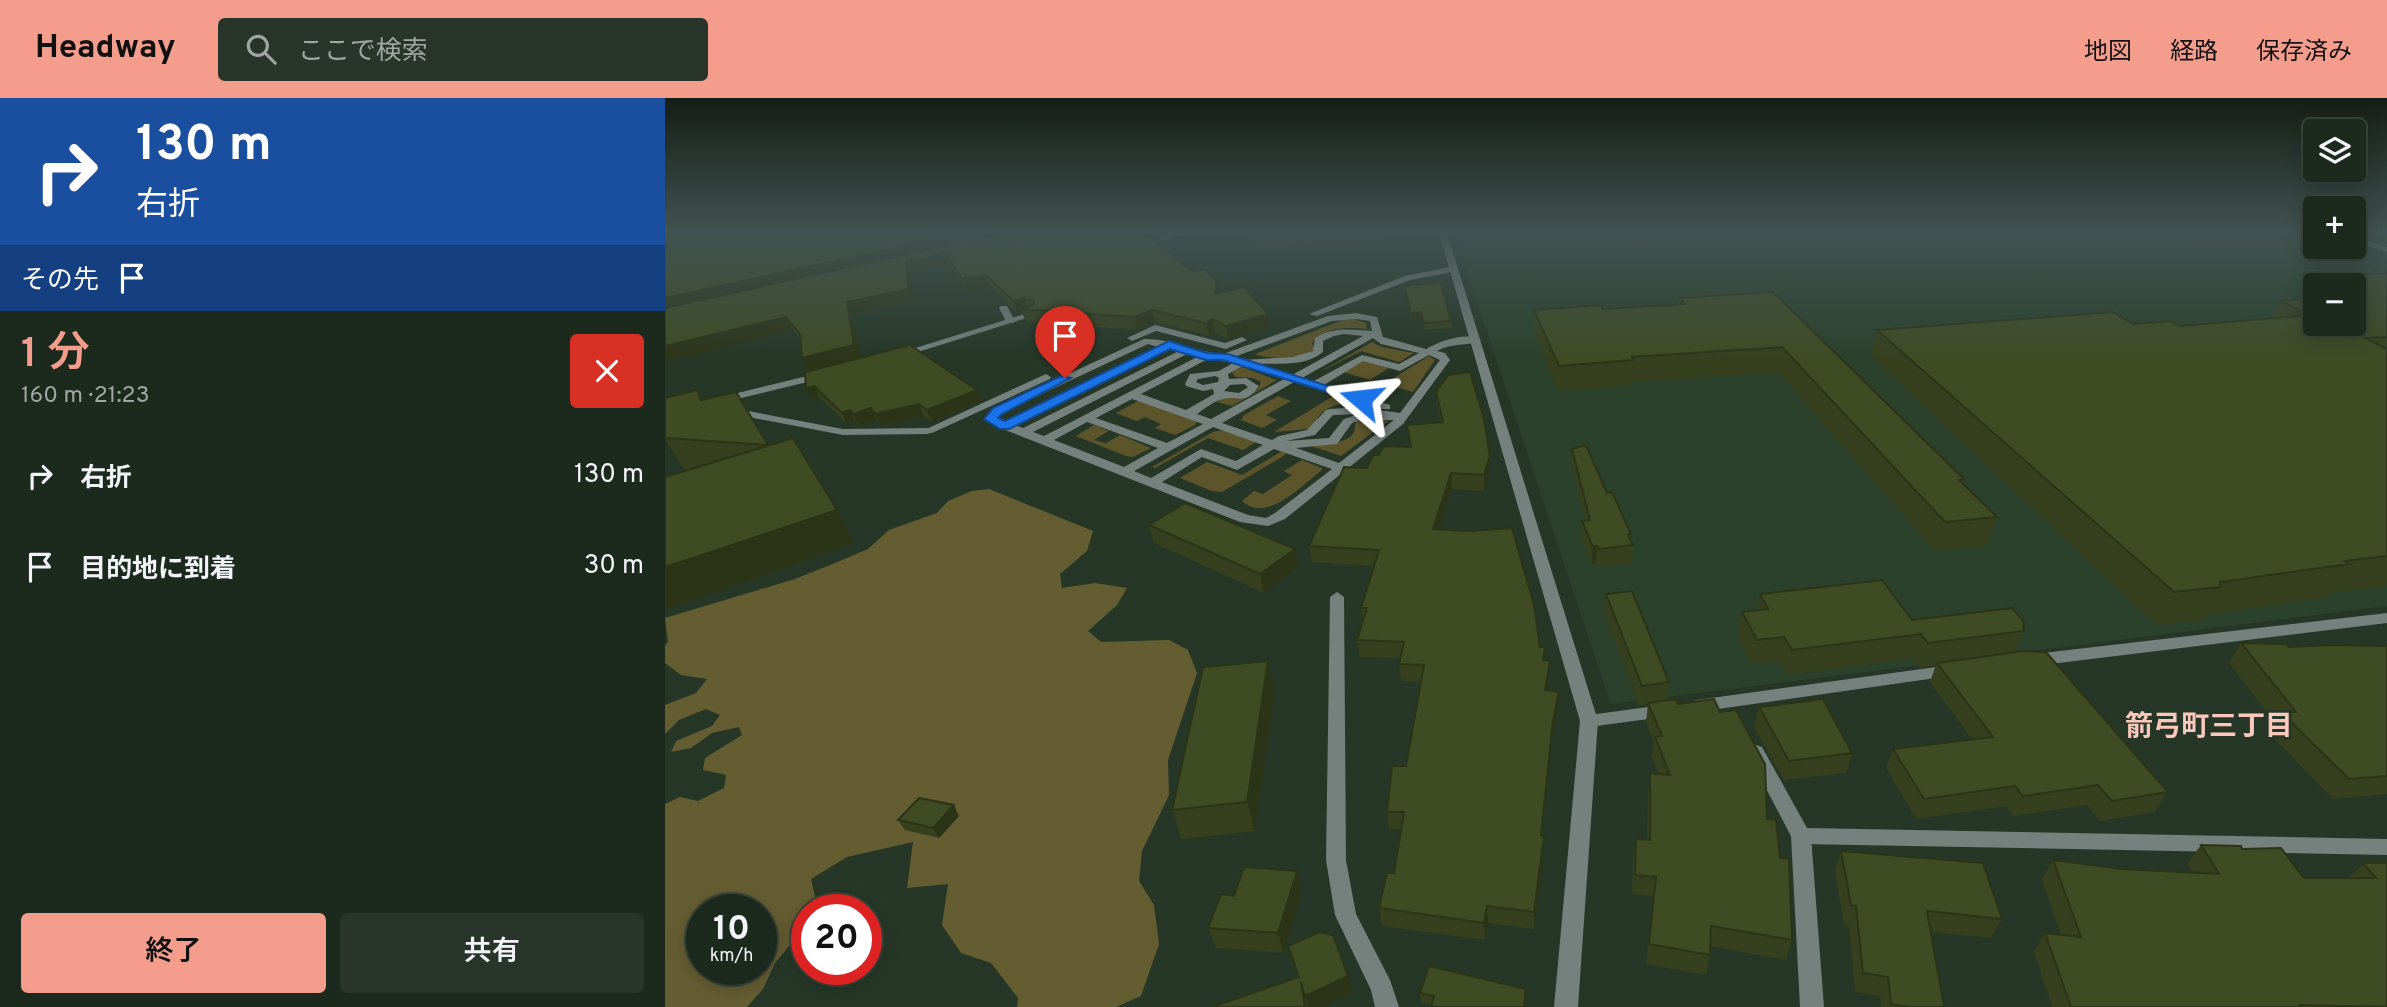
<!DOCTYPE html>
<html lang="ja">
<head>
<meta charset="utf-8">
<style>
	:root { --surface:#1c291d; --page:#29352a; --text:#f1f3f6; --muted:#a0a6a4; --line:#3a453b; --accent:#f49d8d }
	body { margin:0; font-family:Overpass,"Noto Sans JP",sans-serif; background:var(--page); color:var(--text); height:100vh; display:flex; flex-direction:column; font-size:26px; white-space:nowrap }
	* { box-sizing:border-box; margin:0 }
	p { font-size:23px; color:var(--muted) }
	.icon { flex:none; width:38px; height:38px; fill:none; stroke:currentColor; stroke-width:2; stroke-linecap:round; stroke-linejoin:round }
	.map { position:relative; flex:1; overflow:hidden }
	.sheet { display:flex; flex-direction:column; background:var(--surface); width:665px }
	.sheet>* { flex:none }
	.top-card { background:#1a4fa0; color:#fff; overflow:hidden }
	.tools { position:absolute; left:1638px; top:21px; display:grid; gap:14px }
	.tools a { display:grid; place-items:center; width:63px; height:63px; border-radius:7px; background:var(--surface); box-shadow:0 4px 18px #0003,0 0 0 2px var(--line); font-size:35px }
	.speed { position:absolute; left:21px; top:796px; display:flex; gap:14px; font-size:35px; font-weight:700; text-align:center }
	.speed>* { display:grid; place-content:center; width:91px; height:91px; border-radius:50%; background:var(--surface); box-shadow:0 4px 18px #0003,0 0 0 2px var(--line); line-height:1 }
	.speed small { font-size:18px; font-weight:400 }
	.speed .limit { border:10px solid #d22; background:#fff; color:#111 }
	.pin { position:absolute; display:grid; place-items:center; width:60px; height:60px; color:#fff; margin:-72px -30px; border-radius:50% 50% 50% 0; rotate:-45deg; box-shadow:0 0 7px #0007 }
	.pin .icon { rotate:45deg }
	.me { position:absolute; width:77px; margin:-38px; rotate:287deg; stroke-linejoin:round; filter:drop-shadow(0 0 5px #0008) }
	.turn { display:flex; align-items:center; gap:24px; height:147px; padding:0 21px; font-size:32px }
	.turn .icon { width:91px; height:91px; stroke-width:2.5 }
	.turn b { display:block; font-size:49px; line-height:60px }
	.then { display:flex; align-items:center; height:66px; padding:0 21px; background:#0003; gap:14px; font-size:26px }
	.round { display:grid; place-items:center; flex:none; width:74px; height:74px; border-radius:7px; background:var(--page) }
	.head { display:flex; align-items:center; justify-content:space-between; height:119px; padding:0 21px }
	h1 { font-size:42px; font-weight:600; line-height:52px; color:var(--accent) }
	.primary-button { display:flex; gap:14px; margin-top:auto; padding:14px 21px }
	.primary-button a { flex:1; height:80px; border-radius:7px; background:var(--accent); color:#111; font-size:28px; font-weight:600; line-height:80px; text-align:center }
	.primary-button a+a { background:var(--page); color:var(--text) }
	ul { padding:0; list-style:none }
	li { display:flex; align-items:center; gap:21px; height:91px; padding:0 21px }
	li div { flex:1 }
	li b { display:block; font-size:26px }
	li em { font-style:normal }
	header { display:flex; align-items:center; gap:42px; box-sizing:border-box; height:98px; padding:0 35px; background:var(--accent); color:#111 }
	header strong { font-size:33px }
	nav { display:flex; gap:38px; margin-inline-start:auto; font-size:24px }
	.search { width:490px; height:63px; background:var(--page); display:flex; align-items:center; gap:18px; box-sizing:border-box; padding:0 24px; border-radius:7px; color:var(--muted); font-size:26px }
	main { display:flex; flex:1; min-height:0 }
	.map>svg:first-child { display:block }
</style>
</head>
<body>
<header>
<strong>Headway</strong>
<div class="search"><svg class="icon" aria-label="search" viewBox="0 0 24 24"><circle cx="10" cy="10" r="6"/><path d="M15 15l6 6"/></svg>ここで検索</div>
<nav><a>地図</a><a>経路</a><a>保存済み</a></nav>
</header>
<main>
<section class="sheet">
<div class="top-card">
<div class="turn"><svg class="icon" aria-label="right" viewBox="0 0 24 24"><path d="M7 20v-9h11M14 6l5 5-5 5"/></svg><div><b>130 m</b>右折</div></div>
<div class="then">その先<svg class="icon" aria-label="arrive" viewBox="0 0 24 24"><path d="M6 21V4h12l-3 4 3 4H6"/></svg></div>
</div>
<div class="head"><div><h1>1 分</h1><p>160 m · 21:23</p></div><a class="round" style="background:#d93025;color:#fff"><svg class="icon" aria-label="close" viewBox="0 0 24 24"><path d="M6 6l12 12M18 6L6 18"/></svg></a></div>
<ul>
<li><svg class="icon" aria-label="right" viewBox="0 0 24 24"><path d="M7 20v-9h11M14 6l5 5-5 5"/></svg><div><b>右折</b></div><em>130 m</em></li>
<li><svg class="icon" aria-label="arrive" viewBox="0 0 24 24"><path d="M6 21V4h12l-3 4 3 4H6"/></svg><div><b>目的地に到着</b></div><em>30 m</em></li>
</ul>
<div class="primary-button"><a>終了</a><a>共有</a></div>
</section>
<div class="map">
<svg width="1722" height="909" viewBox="0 0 1722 909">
	<rect width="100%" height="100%" fill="#263727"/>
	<!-- built -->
	<path fill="#2b412c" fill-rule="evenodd" d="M789,135H1650V149H1689V142L1722,155V508L946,606ZM1650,187H1689V226H1650Z"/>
	<!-- green -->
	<path fill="#5c552b" d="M688,221L701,225L702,231C680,229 662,228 647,245L650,251C638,261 603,262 590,256L675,223Z
		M707,244L717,249L749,255L734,264L696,253L653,275Z
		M764,258L770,262L748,294L719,286Z
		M697,262L724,270L705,282L678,274Z
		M577,269L612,282L567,308L552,304L560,299L575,300L593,291L596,284L588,280L570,279L567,274Z
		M670,297L697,306C681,305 664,305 653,319L654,324L643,331L609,334Z
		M613,298L626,303L601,317L612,322L597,330L576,322L579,317Z
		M473,303L484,304L532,323L530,327L510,337L490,330L496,326L480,319L472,323L451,315Z
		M706,320L723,323L676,358L643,347C655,346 683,347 689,334C690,330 690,326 691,323Z
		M429,327L444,333L429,342L441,345L455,337L486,350L468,359L461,358L411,338Z
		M559,332L591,344L578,352L543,340L490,370L487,369L548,334Z
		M617,353L621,355L617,359L557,394L547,393L515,380L542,364L577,377Z
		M637,362L657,370V372C637,387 602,426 577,403L589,393L598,396L627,377L619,373Z"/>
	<!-- forest -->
	<path fill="#655d32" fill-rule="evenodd" d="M324,391L428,433L422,453L395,476L397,490L430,485L462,490L452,507L423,533L436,544L504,542L523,552L532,575L503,662L504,697L477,753L474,783L489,807L494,846L476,898L451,909H352L353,900L326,865L296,855L277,827L283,786L242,790L248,744L182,759L146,781L151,803L148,812H142V827L110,865L98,891L82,909H0V706L15,699L33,703L59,690L61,677L38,672L40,660L77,637L74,629L47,635L26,650L6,654L11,643L47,628L55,617L41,611L14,622L0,636V607L31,595L42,581L16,577L0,565V547L3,544L0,520L130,481L170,465L203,451L224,432L272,415L283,403L307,393ZM37,812H96V872H37Z"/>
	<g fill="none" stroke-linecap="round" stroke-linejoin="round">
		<!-- service -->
		<path fill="#75817c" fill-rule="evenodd" d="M507,135H525L496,142L492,140Z
			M790,168L794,171L793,173L745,182L652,218L644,216L740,178Z
			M336,208H342L350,223L348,225H342L334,210Z
			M691,215L712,219L718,239L761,251C775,243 801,233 816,242C802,249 787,244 772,253L780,255L785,262L738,326L620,421L603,428L575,424L335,330L319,321L328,311L479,241C504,240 530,254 558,256L663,218ZM691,221L705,223L707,233C686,232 669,228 650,240L648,253L627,259L578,262L569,259L667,223ZM679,236L698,238L627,277L592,266C614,265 640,269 658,254V243L669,238ZM708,240L716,246L754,255L734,266L697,257L649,283L637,280ZM483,246L493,249L340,323L332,320L336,315ZM503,251L512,254L358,330L350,327ZM522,256L532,259L379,338L368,334ZM764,257L775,262L735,315L692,309L665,311L661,312L642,332L614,338L607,342L557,325L629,284L717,311H725V307L659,287L698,263L735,273ZM543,261L568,265L554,273L525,276L520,286L521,288L538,293L548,291L549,296L521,312L476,296ZM578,268L619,281L546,321L532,316C539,311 549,303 558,301C574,297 580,308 594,288L581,280L564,281L563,276ZM550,278L554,280L553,284L538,287L531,284L533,281ZM579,286L583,289L574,295L559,293L565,287ZM467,301L538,326L502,345L431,320ZM694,316L679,321L664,340L621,343L650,337L668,317ZM695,322H729L674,365L631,350L672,346L687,325ZM422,324L493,350L459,369L389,342ZM548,329L598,347L571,363L536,351L486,380L469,373ZM609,351L667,371L610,415L601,420L583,417L497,384L537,359L572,372Z
			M490,227L560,245L577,239L582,242L561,251L491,233L467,243L462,240Z
			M381,276L386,279L385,281L267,335H259L257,333Z
			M1136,730L1143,732L1146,738L1159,909H1135L1126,738L1129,732Z"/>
		<!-- minor -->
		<path fill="#75817c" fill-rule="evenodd" d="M1689,138L1722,149V154L1689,143Z
			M363,215L371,217L240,258L231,256Z
			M159,274L163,275V279L56,305L51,302L52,300Z
			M67,310L178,331L263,330L269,333L263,336L178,337L63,315L61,313Z
			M672,494L679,499L681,762L691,816L725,882L734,909H710L706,892L670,817L661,762L665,499Z
			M1722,515V525L1369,568L1363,566L1361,562L1363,558L1369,556Z
			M1286,567L1292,569L1294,573L1292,577L1032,614L1026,612L1023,608L1026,604L1032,602Z
			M998,607L1004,609L1007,613L1004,617L998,619L924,629L918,628L915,623L918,618L924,617Z
			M1091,647L1097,649L1142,730L1722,741V757L1136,746L1129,744L1082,654L1085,649Z"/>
		<!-- tertiary -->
		<path fill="#75817c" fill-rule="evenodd" d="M774,135H782L933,623L913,909H889L915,623Z"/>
	</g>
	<!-- wall -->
	<path fill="#36401e" d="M0,135L527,173L552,184L555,195L586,197L605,229L563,241L550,234L544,238L491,224L472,232L361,224L357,214L352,215L325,189L302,194L286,167L245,175L248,203L187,217L195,260L312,292L316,303L267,324L259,318L216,328L212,322L194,328L190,324L182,326L154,299L147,301L141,290L144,273L136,242L128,232Z
		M584,135H720V138L705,141L706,146L586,149Z
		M956,135H1170L965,148Z
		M1500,135H1650V145L1537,152Z
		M1689,135H1722V148L1690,136L1689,138Z
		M1722,175V488L1665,495L1662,499L1540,517L1537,522L1491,527L1206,258L1212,232L1468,226L1515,228L1606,221L1615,203L1689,226V187H1657L1661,180Z
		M739,188L786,223L787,230L759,232L757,221L746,222Z
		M1108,194L1299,381L1298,385L1332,419L1321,448L1270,453L1113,274L967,284L966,287L893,293L869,235V212L938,211L1015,207V200Z
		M32,292L38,302L71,294L104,348L172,412L189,445L0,512V379L25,371H19L0,341Z
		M771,294L825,373L819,393L787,391L774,431L875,549L885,580L882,592L894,611L887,640L877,737L879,738V755L869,831L823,825L820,842L717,828L714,810L729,775L736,731H724L722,714L741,668L756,584L736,583L734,566L735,560L695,559L692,542L698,522L696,510L709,468L647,464L644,448L702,370L714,357L745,349L742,327L776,324L772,308Z
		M907,351L942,395L966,436V442L968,447L967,465L933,469L931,465L927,466L916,440L917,423L920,422L907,368Z
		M484,427L630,451L633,469L599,495L489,445Z
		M941,496L1004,584L1002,602L1013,606L1102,721L1115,760L1127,842L1121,862L1045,848V857L1041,877L981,866L988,798L967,796L968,760L971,741L982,742L983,695L985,675L994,676L987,659L989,644L981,624L983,606L974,608L939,515Z
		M1095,496L1247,522L1359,533L1350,554L1503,694L1490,714L1435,723L1422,707L1348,718L1341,708L1251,721L1221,670L1228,651L1307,641L1265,584L1271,567L1255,570L1248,560L1122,577L1114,563L1087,566L1073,538L1077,514L1092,512Z
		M1576,545L1624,549L1722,548V696L1668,701L1603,634L1610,625L1564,565Z
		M610,591L590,733L517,741L507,712Z
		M1094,609L1187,655L1181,675L1119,682L1089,629Z
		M294,718L274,740L240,732L233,722Z
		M1536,747L1577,751L1639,780H1684L1698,765H1722V909H1387L1369,854L1380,835L1396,837L1377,782L1388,762L1457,771L1527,774L1522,766Z
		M1176,753L1337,821L1326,840L1266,834L1279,909H1216L1215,898L1190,894L1184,828L1179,827L1170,773Z
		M632,773L637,792L619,855L551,850L543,830L569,798Z
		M623,848L683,878L687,895L657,909H643L640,901L642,909H547L633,880Z
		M755,895L861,901L766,907L756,905Z"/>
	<!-- shaded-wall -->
	<path fill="#2c3418" d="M298,135H362L0,214V200Z
		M705,135H720V138L705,141Z
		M281,155L286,167L245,175L248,203L187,217L196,261L144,274L137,260L182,204L241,163Z
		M321,177L325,189L302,194L297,181Z
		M552,184L555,197L550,196Z
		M359,200L363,211H356L357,214L352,215L348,203Z
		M487,212L491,224L472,232L469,219Z
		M756,214L757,221L746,222V215Z
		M603,216L605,229L563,241L561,228Z
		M121,219L128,232L0,264V248Z
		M547,221L550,234L544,238L541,225Z
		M149,288L154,299L147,301L141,290Z
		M312,292L316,303L267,324L262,312Z
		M254,306L259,318L216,328L210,316Z
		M206,310L212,322L194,328L188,316Z
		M185,312L190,324L182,326L177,315Z
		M825,358V373L819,393V377Z
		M786,375L787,391L769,447L768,431Z
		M172,412L189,445L0,512V469Z
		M932,448L931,465L927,466L928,449Z
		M630,451L633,469L599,495L595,476Z
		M603,563L610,591L590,733L582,704Z
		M885,563V580L880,609V592Z
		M894,594V611L887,640L875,755L876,737L888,623Z
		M289,707L294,718L274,740L268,730Z
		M879,738V755L869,831V814Z
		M632,773L637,792L619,855L613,835Z
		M822,808L823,825L820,842L819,825Z
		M683,878L687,895L657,909H644L640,898Z"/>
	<!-- building -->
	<path fill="#3f4b23" stroke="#2c3418" stroke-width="2" d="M0,135H298L0,200Z
		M346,135H479L527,173L540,171L552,184L550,196L584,188L581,191L603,216L561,228L547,221L541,225L487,212L469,219L356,211L368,207L369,203L359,200L348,203L321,177L297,181L281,155L241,163L243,191L182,204L189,247L137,260L135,236L121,219L0,248V210L285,147Z
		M1537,135H1583L1543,138Z
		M1722,175V239L1700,240L1722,251V458L1680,463L1684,466L1555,484L1556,489L1509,494L1212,232L1448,214L1468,226L1506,223L1515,228L1647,217L1615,203L1650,200V226H1689V197L1698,196L1689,192V187H1679L1661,180Z
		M776,185L786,223L759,225L756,214L746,215L739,188Z
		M1108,194L1299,381L1294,382L1332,419L1280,424L1117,249L967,259L968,262L894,268L869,212L936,207L938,211L1020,206L1015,200Z
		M245,247L312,292L262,312L254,306L210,316L206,310L188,316L185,312L177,315L149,288L141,290L140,274Z
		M805,274L819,321L825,358L819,377L786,375L768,431L804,433L847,430L869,507L875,549H880L878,562L885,563L880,592L894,594L888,623L876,737L879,738L869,814L822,808L819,825L714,810L722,775H729L739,714H722L727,668H741L759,567L734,566L739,544L692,542L702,510H696L714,452L644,448L679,369L702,370L708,357H714L719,348L746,349L742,327L778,324L771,294L783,277Z
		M32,292L36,302L71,294L103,347L0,340V300Z
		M128,340L172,412L0,469V379Z
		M921,347L942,395L947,394L966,436L963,437L968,447L934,451L932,448L928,449L917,423L925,422L907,351Z
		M520,405L630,451L595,476L484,427Z
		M1217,482L1247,522L1347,510L1358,522L1359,533L1263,545L1256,536L1127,552L1119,539L1092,542L1077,514L1103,511L1095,496Z
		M967,493L1004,584L977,588L941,496Z
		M1576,545L1621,546L1624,549L1665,547L1722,548V678L1684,681L1617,615L1631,614Z
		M1358,553L1381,554L1503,694L1447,703L1433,687L1358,698L1350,688L1259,701L1228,651L1328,639L1272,565Z
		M603,563L582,704L507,712L538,569Z
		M1011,601L1013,606L1049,601L1055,614L1071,612L1100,666L1102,721L1111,722L1115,760L1124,761L1127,842L1046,828L1045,857L984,846L991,779L970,777L971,741L985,742V675L1005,677L990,639L997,638L983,605Z
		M1158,601L1187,655L1124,663L1094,609Z
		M254,700L289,707L268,730L233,722Z
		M1536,747L1576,748L1577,751L1616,750L1639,780H1711L1698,765H1722V909L1635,907L1636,909H1406L1380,835L1416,839L1388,762L1457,771L1554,776Z
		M1176,753L1318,765L1337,821L1262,813L1279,909H1244L1226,906L1223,879L1198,875L1191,808L1186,807Z
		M579,769L632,773L613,835L543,830L556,796L569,798Z
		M654,834L668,837L683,878L640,898L636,884L640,909H547L634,879L623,848Z
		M764,868L861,891L859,909H766L769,898L755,895Z"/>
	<!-- sky -->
	<linearGradient id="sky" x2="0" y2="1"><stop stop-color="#151e15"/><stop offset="0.51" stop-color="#415352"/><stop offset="1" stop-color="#415352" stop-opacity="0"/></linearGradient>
	<rect width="1722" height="263" fill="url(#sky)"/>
	<!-- route -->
	<path fill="#1a73e8" stroke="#114b97" stroke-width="2" d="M504,243L542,255L563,256L703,301L696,305L692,303L558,262H541L505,251L344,331H335L319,321L328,310L396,278L406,280L337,316L333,320L340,323Z"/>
	<g text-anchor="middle" stroke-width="6" stroke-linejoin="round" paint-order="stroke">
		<!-- near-neighbourhood labels -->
		<g font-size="28" font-weight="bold" fill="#fbc8be" stroke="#263727">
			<text x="1544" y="637">箭弓町三丁目</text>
		</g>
	</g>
</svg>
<div class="tools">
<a><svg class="icon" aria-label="layers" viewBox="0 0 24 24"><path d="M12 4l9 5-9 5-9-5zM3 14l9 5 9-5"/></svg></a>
<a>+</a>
<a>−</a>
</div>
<div class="speed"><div>10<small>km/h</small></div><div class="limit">20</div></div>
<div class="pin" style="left:400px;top:280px;background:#d93025"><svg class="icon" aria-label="arrive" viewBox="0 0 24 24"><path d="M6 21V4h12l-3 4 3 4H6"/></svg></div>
<svg class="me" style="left:696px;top:301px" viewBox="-20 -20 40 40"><path d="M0-17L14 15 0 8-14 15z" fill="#1a73e8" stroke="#fff" stroke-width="4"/></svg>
</div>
</main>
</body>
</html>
